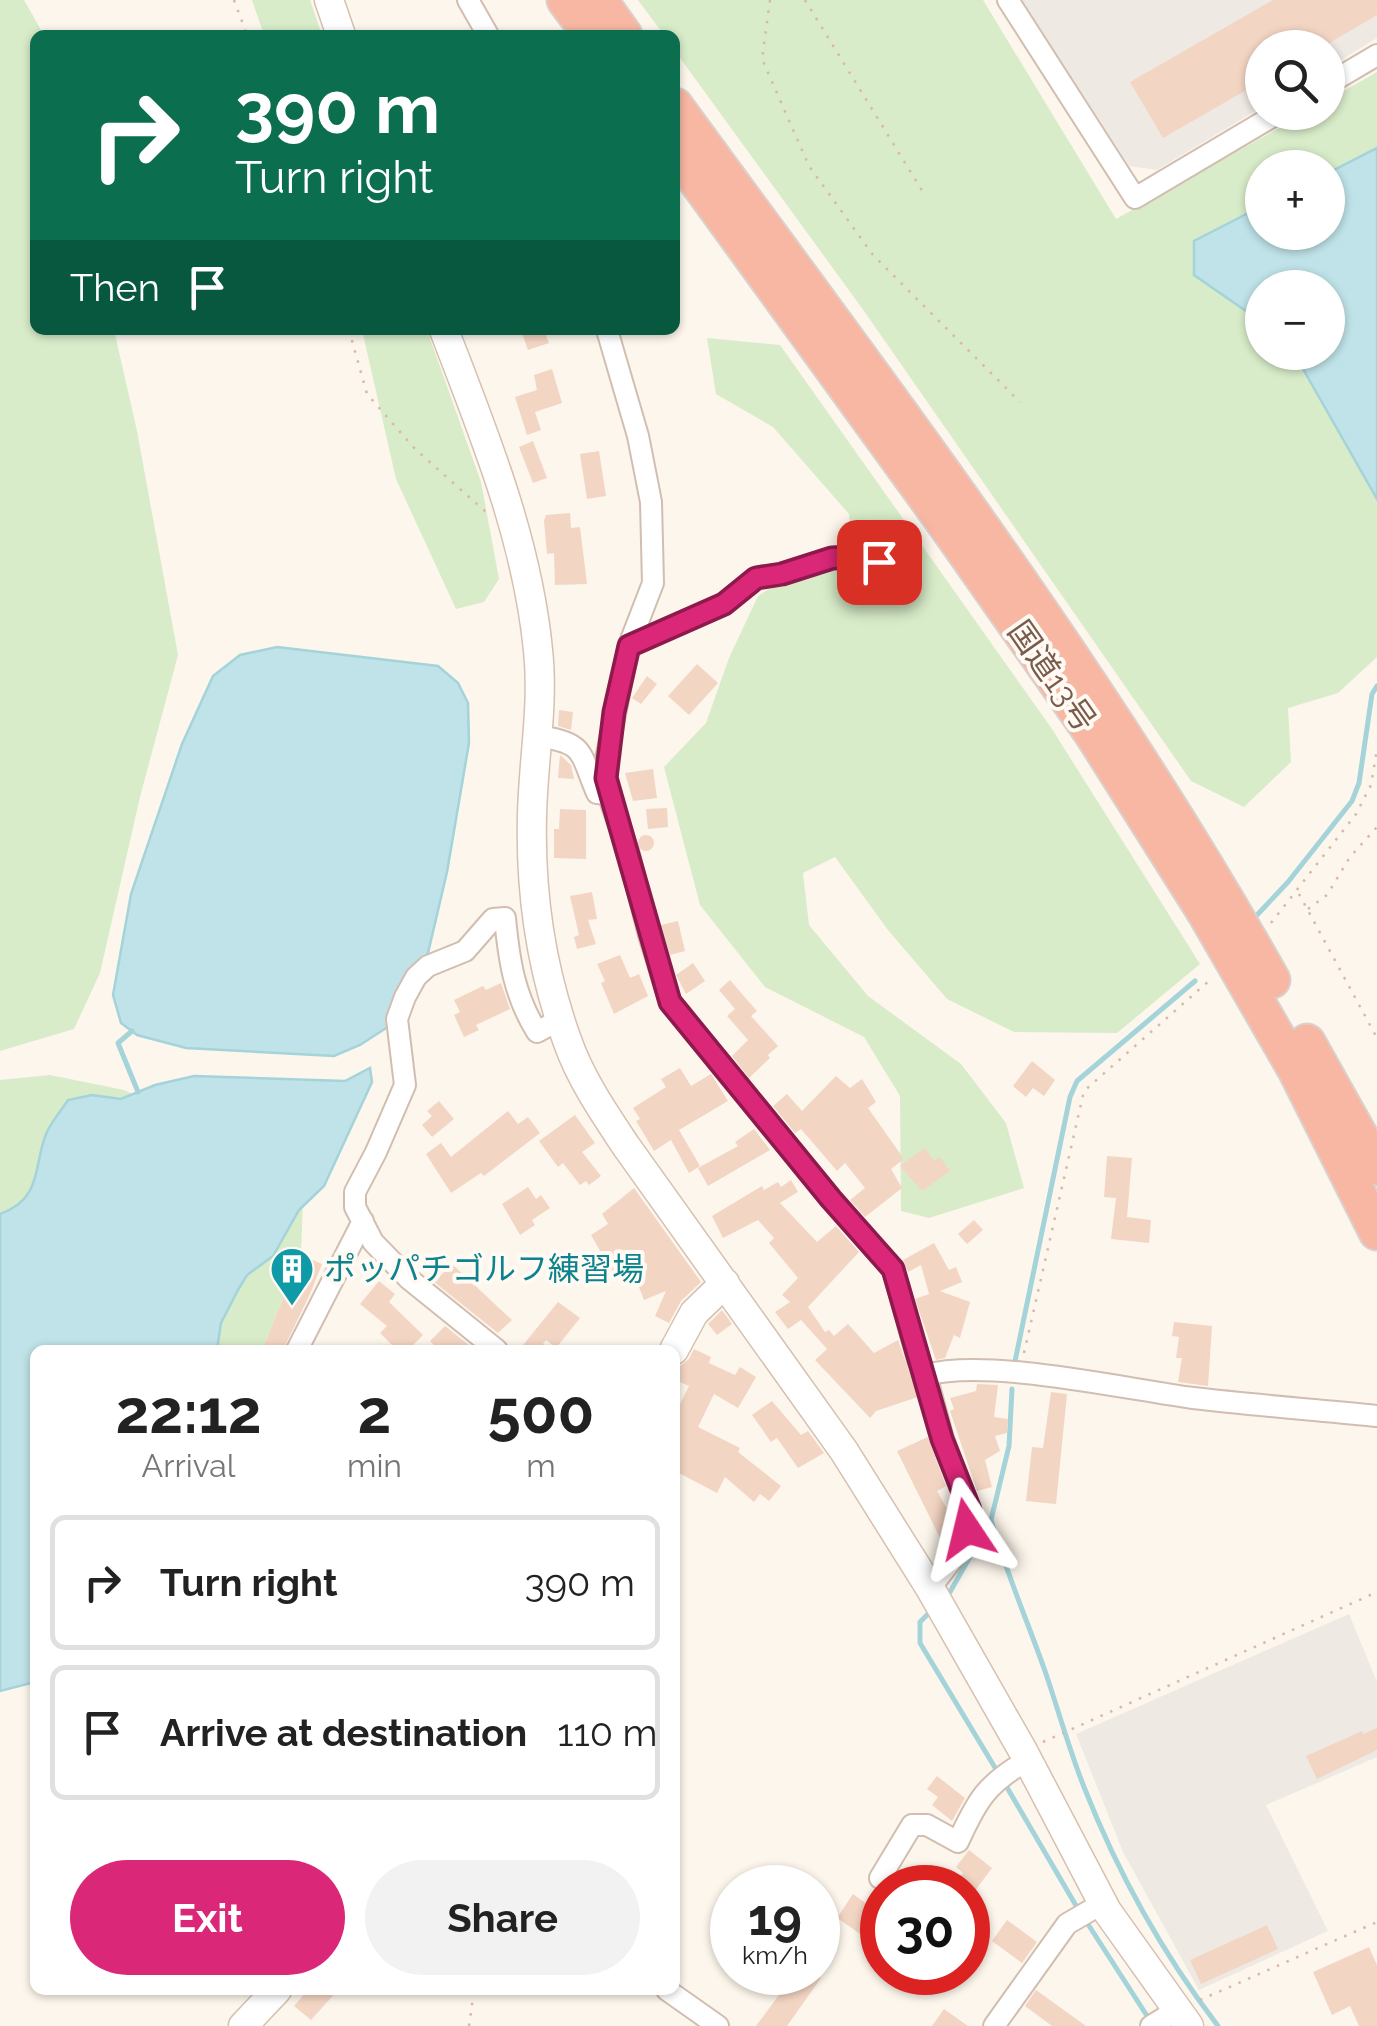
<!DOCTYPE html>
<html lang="en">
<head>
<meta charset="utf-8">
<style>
	:root { --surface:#fff; --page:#f2f2f2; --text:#222; --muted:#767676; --line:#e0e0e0; --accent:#db2777 }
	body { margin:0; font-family:Raleway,"Noto Sans JP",sans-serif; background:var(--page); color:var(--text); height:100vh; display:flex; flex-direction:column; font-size:38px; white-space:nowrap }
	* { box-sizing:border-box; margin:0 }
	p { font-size:32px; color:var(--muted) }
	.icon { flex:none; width:55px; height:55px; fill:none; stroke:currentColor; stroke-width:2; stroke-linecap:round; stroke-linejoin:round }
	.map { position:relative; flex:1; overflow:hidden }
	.drawer { position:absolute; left:30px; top:1345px; width:650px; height:650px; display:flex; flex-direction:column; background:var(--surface); border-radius:15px; box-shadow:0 2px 8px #0004 }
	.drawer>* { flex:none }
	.top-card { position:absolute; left:30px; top:30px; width:650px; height:305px; border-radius:15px; box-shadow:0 2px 8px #0004; background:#0b6e4f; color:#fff; overflow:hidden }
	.buttons { position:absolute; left:1245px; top:30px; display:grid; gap:20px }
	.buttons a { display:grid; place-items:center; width:100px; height:100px; border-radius:50%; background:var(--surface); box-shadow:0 2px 8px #0004; font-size:50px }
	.speed { position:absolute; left:710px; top:1865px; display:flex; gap:20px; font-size:50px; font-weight:700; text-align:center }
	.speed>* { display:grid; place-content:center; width:130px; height:130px; border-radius:50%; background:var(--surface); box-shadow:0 2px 8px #0004; line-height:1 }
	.speed small { font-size:25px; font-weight:400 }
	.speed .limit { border:15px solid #d22; background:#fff; color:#111 }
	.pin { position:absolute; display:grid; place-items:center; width:85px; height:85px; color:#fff; margin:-42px; border-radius:20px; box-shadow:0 5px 15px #0006 }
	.me { position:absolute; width:110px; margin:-55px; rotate:350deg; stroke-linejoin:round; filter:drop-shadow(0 0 8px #0008) }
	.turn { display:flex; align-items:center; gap:35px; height:210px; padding:0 40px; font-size:45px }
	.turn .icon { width:130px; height:130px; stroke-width:2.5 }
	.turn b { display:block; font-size:70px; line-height:85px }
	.then { display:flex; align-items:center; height:95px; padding:0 40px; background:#0003; gap:20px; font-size:38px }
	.eta { display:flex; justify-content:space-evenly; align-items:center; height:170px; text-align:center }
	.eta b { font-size:60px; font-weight:700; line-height:70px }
	.button { display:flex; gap:20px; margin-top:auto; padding:20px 40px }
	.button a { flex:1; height:115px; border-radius:60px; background:var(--accent); color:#fff; font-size:40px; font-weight:700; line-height:115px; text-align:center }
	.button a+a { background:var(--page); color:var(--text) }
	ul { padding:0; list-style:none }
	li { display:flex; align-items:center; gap:30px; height:135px; margin:0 20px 15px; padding:0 20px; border:5px solid var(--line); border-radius:15px }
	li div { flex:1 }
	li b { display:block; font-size:38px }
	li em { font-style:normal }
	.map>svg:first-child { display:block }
</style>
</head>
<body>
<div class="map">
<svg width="1377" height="2026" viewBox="0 0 1377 2026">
	<rect width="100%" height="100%" fill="#fdf6ec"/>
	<!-- industrial -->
	<path fill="#efe9e4" d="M1022,0H1377V38L1328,68V48H1262V107L1157,170L1129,166Z
		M1349,1614L1377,1682V1757L1266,1805L1328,1931L1199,1990L1123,1852L1076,1734Z"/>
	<!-- green -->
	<path fill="#d8ecc9" d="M0,0H24L44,35H35V330H114L137,431L178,655L140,797L100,973L74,1029L0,1051Z
		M252,0H310L322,35H264Z
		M638,0H983L1116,219L1306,113L1328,112V100L1377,72V148L1328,173V168H1262V206L1194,241V275L1262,322V352L1289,353L1303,369L1377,499V657L1338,693L1288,708L1291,762L1244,807L1191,781L864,311L675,51V35H664Z
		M362,330H427L481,482L499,579L484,602L456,609L396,479Z
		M707,338L780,345L1052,729L1200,964L1117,1033L1014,1032L947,999L888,930L835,857L803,873L809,925L868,996L961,1064L1006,1123L1024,1188L929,1218L901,1211L900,1096L864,1037L765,987L700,905L664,767L706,723L729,658L758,596L809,564L856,573L849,514L773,427L716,394Z
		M50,1075L124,1090L304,1172L301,1255L262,1350H35L0,1491V1080Z"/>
	<!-- water -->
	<path fill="#bfe3e8" stroke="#a5d3da" stroke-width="2.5" d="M1377,148V499L1303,369L1289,353L1328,352V288H1262V322L1194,275V241L1262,206V232H1328V173Z
		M277,647L438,666L458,683L468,703L469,743L447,872L428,953L391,1025L360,1045L334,1056L186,1048L137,1035L121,1023L113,995L131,894L182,744L213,676L240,655Z
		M370,1068L372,1082L324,1186L299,1210L273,1256L247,1275L238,1290L221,1323L217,1350H35V1682L0,1691V1214C43,1198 33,1167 46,1134C51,1122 61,1111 68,1100L92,1095L121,1099L155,1085L194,1076L345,1081Z"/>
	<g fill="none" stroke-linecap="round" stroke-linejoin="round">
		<!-- stream -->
		<path stroke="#a5d3da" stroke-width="5" d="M1257,915L1288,882L1352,801L1359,783L1372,694L1377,686
			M132,1031L118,1043L138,1092
			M1014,1366L1070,1097L1077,1081L1195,981
			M991,1520C1006,1572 1027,1620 1045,1671C1058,1709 1069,1749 1084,1787C1117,1871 1163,1954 1218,2026
			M950,1592L991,1520L1009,1446L1012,1389
			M928,1614L920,1622V1643L997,1771
			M1005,1784L1078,1909
			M1084,1918L1151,2022"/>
	</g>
	<!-- building -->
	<path fill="#f3d5c3" d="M1273,0H1377V15L1321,48H1262V81L1163,138L1130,82Z
		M521,330H544L549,343L528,350Z
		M552,369L562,403L535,412L541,430L527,435L515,397L537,390L534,375Z
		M533,441L547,478L533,483L519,447Z
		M599,451L606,496L587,499L580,454Z
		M570,513L571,528L580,527L587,584L555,585L554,553L547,554L544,521L546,515Z
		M697,664L718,683L689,715L668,696Z
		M647,676L657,684L641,704L632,698Z
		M559,710L573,712L571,730L558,726Z
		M560,755L571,765L574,779L558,778Z
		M653,769L657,798L633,801L625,773Z
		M667,808L668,827L648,829L646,809Z
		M560,809L586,810V859L554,858V829H559Z
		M638 843a8 8 0 1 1 16 0a8 8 0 1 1-16 0Z
		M592,892L597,919L588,920L596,944L577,949L574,937L579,935L570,896Z
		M678,921L685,951L670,955L661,925Z
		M620,955L630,978L639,974L648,996L614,1014L601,983L605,981L597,964Z
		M693,963L705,981L686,994L676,975Z
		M730,980L757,1011L751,1016L778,1046L768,1055L770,1058L749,1078L732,1056L748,1040L727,1016L735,1009L719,990Z
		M501,983L510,1009L476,1025L479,1030L464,1037L454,1015L460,1012L454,1000L483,986L486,990Z
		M1032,1061L1055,1080L1044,1096L1033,1088L1026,1097L1013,1086Z
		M680,1068L691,1086L711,1074L728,1101L679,1130L700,1166L689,1173L671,1140L654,1151L636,1121L640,1119L633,1108L666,1087L661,1079Z
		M836,1076L850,1088L862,1079L876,1102L868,1108L904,1159L891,1169L902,1188L865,1217L850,1200L865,1188L845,1163L837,1171L801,1129L795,1133L773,1106L787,1094L802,1111Z
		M439,1101L454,1119L432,1137L422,1125L432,1116L427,1111Z
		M508,1111L518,1124L528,1117L540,1133L484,1176L481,1173L451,1193L426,1154L441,1143L451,1157Z
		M575,1115L595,1143L582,1152L601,1176L589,1185L586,1181L580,1185L563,1163L558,1167L539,1141Z
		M754,1129L770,1150L708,1186L698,1168L738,1146L735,1142Z
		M925,1148L934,1161L940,1157L950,1171L922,1191L900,1166Z
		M1107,1156L1132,1158L1127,1217L1151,1220L1149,1243L1111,1239L1116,1198L1104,1197Z
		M791,1180L798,1192L780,1203L817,1242L836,1226L859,1252L808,1307L825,1332L829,1330L834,1336L848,1324L874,1353L898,1340L918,1397L876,1411L870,1418L815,1360L827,1349L801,1320L788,1329L775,1312L790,1302L782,1295L798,1278L769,1243L774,1238L758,1220L723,1238L712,1216L762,1186L764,1190L778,1182L781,1187Z
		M528,1187L536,1199L541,1195L550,1208L532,1220L535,1225L520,1235L502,1204Z
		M634,1188L701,1282L681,1301L669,1323L655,1316L666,1291L644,1300L632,1269L627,1272L624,1268L614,1275L591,1235L608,1224L602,1214Z
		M974,1220L983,1230L967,1244L958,1234Z
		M934,1243L949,1270L956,1267L962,1282L940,1291L970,1302L960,1338L954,1335L945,1358L936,1360L915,1299L929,1294L921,1265L908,1272L903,1260Z
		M301,1255L322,1264L310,1294L283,1350H262Z
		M452,1264L512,1320L498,1333L434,1282Z
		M379,1281L395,1294L389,1302L423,1335L408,1350H397L380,1333L387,1326L360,1304Z
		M558,1302L580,1318L556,1348L546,1340L543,1344L551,1350H519Z
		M722,1310L732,1324L717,1335L708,1324Z
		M1174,1322L1212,1326L1208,1386L1178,1382L1182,1358H1176L1179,1337L1172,1336Z
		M445,1326L475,1350H439L430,1341Z
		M694,1349L711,1357L709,1363L735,1375L740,1367L756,1377L738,1408L714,1394L698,1427L740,1448L738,1452L781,1486L769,1501L760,1494L754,1502L725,1477L717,1493L675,1471V1414L689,1386L675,1380V1370L689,1359Z
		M977,1384L998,1385L994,1417L1008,1419L1007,1433L995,1436L1000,1451L985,1460L992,1487L977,1491L950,1411L954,1409L950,1398L976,1391Z
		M1051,1392L1067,1394L1056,1504L1026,1501L1032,1447L1043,1448Z
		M772,1401L801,1435L808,1431L824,1453L798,1468L777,1438L771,1442L752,1415Z
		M928,1437L946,1486L937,1491L951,1516L948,1518L953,1527L947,1539L942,1542L897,1451Z
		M1377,1728V1750L1317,1779L1306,1756L1362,1731L1363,1734Z
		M937,1776L965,1798L952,1821L932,1805L938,1797L927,1789Z
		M969,1850L992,1868L968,1900V1888H952L963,1873L956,1867Z
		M902,1869L917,1879L911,1888H889Z
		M882,1891V1927L872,1942L837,1918L853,1894L871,1907Z
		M1007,1920L1037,1942L1022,1963L992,1941Z
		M1267,1925L1278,1949L1201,1984L1190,1960Z
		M1369,1947L1377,1965V2026H1359L1350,2006L1332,2015L1313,1972Z
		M796,1972H812L821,1978L787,2026H756Z
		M308,1990H338L311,2020L294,2006Z
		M1036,1990L1086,2026H1052L1025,2006Z
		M944,2009L968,2026H932Z"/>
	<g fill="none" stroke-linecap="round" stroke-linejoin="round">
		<defs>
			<path id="street" d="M468,0L488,35
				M1008,0L1135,198L1280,112
				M1328,84L1377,55
				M607,330L638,436L651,502L653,583L629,645L606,759L608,794L628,851L649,935L670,1002L831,1199L893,1269L918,1360L926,1375
				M629,645L724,604L757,578L782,574L832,558L858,557L879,562L896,577
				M537,736C586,743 579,751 597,793L608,794
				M297,1350L363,1221
				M497,1350L409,1279L373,1242L355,1207V1192L376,1152L405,1085L397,1019L405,997L416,977L428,966L465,951L493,919L505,918C509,960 514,995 537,1032L561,1019
				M930,1588L952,1560L967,1529L970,1510L943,1439L926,1375C988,1358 1125,1389 1193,1398C1254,1405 1316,1410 1377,1416
				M880,1878L912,1825H927L958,1842C977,1800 987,1783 1028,1760
				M667,1990L718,2026
				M994,2026L1067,1924L1103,1903
				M1151,2026L1177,2010"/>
			<path id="secondary" d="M329,0L341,35
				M444,330C484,434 527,538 538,650C544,705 533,761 532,816C530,893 541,968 567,1040C580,1078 604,1113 626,1146L844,1451L930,1588L1023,1751L1107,1911L1189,2026
				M674,1350L694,1313L725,1283
				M243,2026L277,1990"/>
			<path id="highway" d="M565,0L591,35
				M599,0L624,35
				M675,106C883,391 1099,672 1272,980
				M675,151L944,522L1092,733L1205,912L1296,1070L1377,1232
				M1307,1042L1377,1167"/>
		</defs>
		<!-- street casing -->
		<use href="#street" stroke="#d1beb0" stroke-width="24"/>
		<!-- secondary casing -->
		<use href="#secondary" stroke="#d6c0b0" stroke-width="31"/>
		<!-- highway casing -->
		<use href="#highway" stroke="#dad1cd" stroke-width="39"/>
		<!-- path -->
		<path stroke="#d9b8a5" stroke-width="2.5" stroke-dasharray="2.5 8" stroke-linecap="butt" d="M234,0L247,35
			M770,0L762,59L809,166L873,255L1020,402
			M805,0L926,197
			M349,330L367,394L415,449L486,512
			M1299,894L1377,1038
			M1308,909L1327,895L1350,857L1377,827
			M1271,923L1356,814L1371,785L1377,749
			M1024,1353L1084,1091L1210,980
			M1043,1742L1377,1592
			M1200,2000L1377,1922
			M469,2026L474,1990"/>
		<!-- street -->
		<use href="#street" stroke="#fff" stroke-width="20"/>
		<!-- secondary -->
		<use href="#secondary" stroke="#fff" stroke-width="28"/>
		<!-- highway -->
		<use href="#highway" stroke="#f7b7a3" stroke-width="35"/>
	</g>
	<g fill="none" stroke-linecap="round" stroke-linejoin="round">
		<defs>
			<path id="route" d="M879,562L858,557L832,558L782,574L756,578L724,604L629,646L614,712L606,778L670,1002L831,1199L893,1269L942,1439L970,1510L967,1529"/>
		</defs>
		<!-- route casing -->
		<use href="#route" stroke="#8e194d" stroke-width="25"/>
		<!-- route -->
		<use href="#route" stroke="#db2777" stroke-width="18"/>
	</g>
	<!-- icons -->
	<defs>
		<symbol id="building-pin" viewBox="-11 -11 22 30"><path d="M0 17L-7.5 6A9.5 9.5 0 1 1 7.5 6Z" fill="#0f9aa8" stroke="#fffaf3"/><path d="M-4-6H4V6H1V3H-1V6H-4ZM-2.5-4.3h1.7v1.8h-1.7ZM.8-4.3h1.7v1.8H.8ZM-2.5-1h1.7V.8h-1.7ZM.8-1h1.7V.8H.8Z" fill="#fff"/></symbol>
	</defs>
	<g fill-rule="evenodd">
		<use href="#building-pin" x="267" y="1244" width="50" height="68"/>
	</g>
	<g text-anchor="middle" stroke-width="8" stroke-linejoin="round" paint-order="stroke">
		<!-- street labels -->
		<g font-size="32" fill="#7a5c4d" stroke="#fffaf3">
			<text transform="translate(1052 676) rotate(55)" y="11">国道13号</text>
		</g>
		<!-- culture labels -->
		<g font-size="32" fill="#0d838f" stroke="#fffaf3" text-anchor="start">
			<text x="324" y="1280">ポッパチゴルフ練習場</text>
		</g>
	</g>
</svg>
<div class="buttons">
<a><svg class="icon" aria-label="search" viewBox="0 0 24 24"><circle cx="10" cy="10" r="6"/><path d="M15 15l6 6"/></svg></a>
<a>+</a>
<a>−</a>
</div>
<div class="speed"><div>19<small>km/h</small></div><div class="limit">30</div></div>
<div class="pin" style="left:879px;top:562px;background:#d93025"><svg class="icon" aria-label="arrive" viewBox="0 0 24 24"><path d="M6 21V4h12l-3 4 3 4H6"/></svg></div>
<svg class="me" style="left:967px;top:1529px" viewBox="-20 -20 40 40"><path d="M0-17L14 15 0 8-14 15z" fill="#db2777" stroke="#fff" stroke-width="4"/></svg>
<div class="top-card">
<div class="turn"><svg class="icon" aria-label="right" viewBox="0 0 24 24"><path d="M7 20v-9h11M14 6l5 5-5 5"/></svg><div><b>390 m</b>Turn right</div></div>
<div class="then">Then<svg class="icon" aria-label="arrive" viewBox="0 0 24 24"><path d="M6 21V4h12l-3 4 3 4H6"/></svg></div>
</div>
<section class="drawer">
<div class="eta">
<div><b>22:12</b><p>Arrival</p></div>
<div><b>2</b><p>min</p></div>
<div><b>500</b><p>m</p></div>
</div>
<ul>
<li><svg class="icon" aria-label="right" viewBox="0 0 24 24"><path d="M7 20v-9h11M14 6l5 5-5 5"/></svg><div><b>Turn right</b></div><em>390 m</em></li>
<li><svg class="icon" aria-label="arrive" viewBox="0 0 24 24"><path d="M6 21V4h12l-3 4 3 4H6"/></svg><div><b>Arrive at destination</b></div><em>110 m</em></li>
</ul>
<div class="button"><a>Exit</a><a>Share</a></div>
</section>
</div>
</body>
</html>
